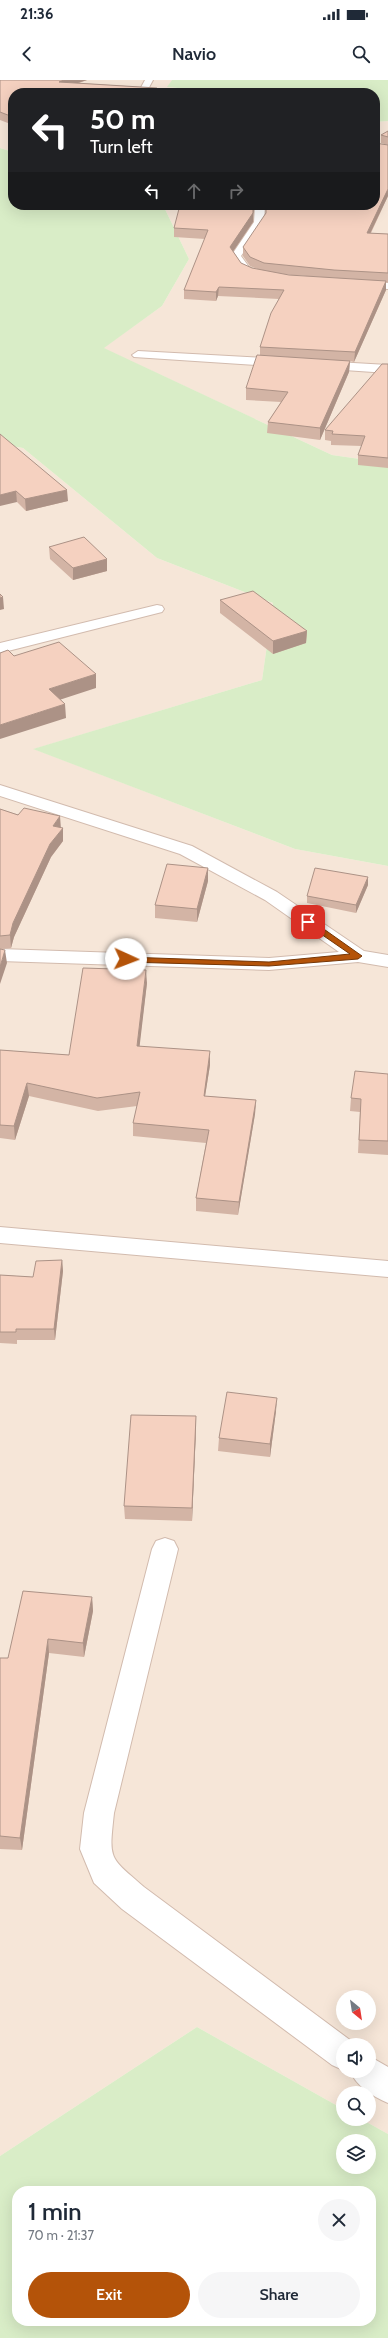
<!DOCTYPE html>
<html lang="en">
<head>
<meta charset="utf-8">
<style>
	:root { --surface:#fff; --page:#f6f6f7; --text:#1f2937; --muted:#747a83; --accent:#b45309 }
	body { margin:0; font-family:Cabin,sans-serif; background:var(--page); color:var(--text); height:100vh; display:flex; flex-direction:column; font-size:15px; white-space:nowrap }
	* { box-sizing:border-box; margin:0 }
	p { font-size:13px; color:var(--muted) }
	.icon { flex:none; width:22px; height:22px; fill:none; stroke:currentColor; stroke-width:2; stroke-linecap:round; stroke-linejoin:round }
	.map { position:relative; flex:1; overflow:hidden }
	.sheet { position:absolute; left:12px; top:2106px; width:364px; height:140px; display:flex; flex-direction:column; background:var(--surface); border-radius:16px; box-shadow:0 4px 16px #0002 }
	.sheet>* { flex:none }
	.top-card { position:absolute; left:8px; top:8px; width:372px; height:122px; border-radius:16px; box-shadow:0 4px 16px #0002; background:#202124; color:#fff; overflow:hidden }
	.needle { width:26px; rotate:150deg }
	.controls { position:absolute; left:336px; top:1910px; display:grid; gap:8px }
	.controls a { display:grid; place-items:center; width:40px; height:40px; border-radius:50%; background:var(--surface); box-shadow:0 4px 16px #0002; font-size:20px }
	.pin { position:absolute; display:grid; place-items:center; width:34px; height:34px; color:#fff; margin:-17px; border-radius:8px; box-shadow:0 2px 6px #0006 }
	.me { position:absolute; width:44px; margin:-22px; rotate:92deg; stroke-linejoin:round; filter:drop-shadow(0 0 3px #0008) }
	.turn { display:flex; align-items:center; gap:14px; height:84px; padding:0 16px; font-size:18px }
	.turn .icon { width:52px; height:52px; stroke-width:2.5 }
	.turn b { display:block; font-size:28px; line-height:34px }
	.lanes { display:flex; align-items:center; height:38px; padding:0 16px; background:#0003; justify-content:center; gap:20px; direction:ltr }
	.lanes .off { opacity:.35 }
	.round { display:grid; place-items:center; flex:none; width:42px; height:42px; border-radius:21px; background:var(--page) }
	.overview { display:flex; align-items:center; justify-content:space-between; height:68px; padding:0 16px }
	h1 { font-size:24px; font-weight:600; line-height:30px }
	.cta { display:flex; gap:8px; margin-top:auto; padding:8px 16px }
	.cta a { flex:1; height:46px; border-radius:24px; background:var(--accent); color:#fff; font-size:16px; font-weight:600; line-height:46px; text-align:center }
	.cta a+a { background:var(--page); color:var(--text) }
	.status { display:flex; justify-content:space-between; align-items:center; height:28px; padding:0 20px; background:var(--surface); direction:ltr }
	.status svg { height:11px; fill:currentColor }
	header { display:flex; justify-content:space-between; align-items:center; height:52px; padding:0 16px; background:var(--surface); font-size:18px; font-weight:600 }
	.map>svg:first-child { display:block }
</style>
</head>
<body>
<div class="status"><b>21:36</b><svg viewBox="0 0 49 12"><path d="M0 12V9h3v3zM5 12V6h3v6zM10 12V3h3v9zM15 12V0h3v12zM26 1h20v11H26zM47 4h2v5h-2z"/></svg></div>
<header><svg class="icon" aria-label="back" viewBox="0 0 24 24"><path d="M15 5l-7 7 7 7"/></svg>Navio<svg class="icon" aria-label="search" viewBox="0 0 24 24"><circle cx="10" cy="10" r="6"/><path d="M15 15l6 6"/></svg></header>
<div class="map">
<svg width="388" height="2258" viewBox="0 0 388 2258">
	<rect width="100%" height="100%" fill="#fef5ea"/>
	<!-- residential -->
	<path fill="#f6e6d8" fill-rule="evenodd" d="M73,0H172L168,7L232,13H13V72L0,68V15Z
		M388,41V383L332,375L103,268L162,226L189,179L163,125H375V42Z
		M0,364L23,368L157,478L273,523L262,600L34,669L295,769L388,786V2054L361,2039H369V2013H343V2029L197,1947L0,2076ZM343,1917H369V1943H343ZM343,1965H369V1991H343Z"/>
	<!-- green -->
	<path fill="#d9edc7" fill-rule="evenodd" d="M172,0H388V41L375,42V13H232L167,7Z
		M0,68L13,72V125H163L189,179L162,226L104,268L332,375L388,383V786L295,769L33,669L262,600L273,523L157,478L23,368L0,364Z
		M197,1947L343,2029V2039H361L388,2054V2258H0V2076ZM343,2061H369V2087H343ZM17,2111H371V2241H17Z"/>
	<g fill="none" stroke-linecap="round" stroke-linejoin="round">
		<defs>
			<path id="street" d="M145,0H153L146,13H138Z
				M255,125H265L264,142L241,176L249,187L263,194V198C248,202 238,186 231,176L254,142Z
				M355,202L388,203V209L351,207L350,205Z
				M138,271L285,279L291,283L285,287L134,277L132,275Z
				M319,281L388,285V293L315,288L313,285L315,282Z
				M157,525L162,526L164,529L162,532L0,573V563Z
				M0,705L192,766L277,812L364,871L388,875V887L358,882L269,890L0,881V869L269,878L339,872L265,820L180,774L0,716Z
				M0,1147L388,1181V1197L0,1163Z
				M165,1458L174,1461L178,1469L114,1733C109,1780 108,1776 144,1807L354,1963L355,1965H343V1990L332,1985L122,1829L94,1803L80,1769L84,1733L152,1469L156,1461Z
				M369,1976L388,1987V2023C372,2016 357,2007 350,1991H369Z"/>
		</defs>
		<!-- street casing -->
		<use href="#street" stroke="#d2bbae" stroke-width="2"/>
		<!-- street -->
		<use href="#street" fill="#fff" fill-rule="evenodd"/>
	</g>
	<!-- wall -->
	<path fill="#d3b4a5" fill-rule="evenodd" d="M0,0H87L79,3L157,8V13H13V45L0,40Z
		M388,51V116L371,153L388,154V202H386V210L354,282L350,281L349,292L320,360L267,353L268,342L281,322L246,320V308L260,276V267L279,219L218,216L216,221L184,219V210L205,159L174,157V148L253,142L233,171L241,183L252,188L260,190L250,186L243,176V167L375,63L388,65L381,63V55ZM275,193L300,196H307L289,195Z
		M388,284V388L358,385V375L362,366L331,365V361L325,360V350Z
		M0,354L68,421L26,431L17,422Z
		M49,467L107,479V491L73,500L50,479Z
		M220,520L307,551L306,563L273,574L220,533Z
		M0,729L61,748L63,761L51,777L14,857L11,868L0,869Z
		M208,788V801L197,842L155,838V825Z
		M368,797V805L356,833L307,823V816Z
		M147,903L139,966L210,985L205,1016L256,1020L255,1034L238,1135L196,1131V1118L206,1063L133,1056V1043L137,1026L98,1031L29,1016L15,1060L0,1058V970L69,975Z
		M388,994V1075L358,1073L360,1032L350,1031L351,1018Z
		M62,1180L63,1191L55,1260H17V1264L0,1263V1195L33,1197Z
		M276,1331L270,1377L218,1371L219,1358Z
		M196,1336V1349L192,1441L125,1439L124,1426Z
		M92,1517L93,1531L84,1577L49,1573L22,1770L0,1769V1578H8Z"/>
	<!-- shaded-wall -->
	<path fill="#ac9286" d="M64,0H87L59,9V2Z
		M157,8V13H153Z
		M388,109V116L366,162L367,153Z
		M253,125H254L253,142L230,176V167Z
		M386,201V210L354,282L355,272Z
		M219,207L218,216L216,221V212Z
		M350,281L349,292L320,360V348Z
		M67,410L68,421L26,431L25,419Z
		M16,411L17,422L0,426V415Z
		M107,479V491L73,500V488Z
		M3,517L4,529L0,530V518Z
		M307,551L306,563L273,574V561Z
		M96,594V608L50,623L49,609Z
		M65,624L66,638L0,659V645Z
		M60,736L61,749L53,746Z
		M63,748V761L51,777L14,857L11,868L10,855L13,843L50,764Z
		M208,788V801L197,842V829Z
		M368,797V805L356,833V825Z
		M5,870L7,883L0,904V887Z
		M146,890L147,903L138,980L137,966Z
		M210,971V985L203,1029L204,1016Z
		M27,1003L29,1016L15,1060L14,1046Z
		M256,1020L255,1034L238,1135L239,1122Z
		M62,1180L63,1191L55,1260L54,1249Z
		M277,1318L276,1331L270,1377V1364Z
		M196,1336V1349L192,1441V1428Z
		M92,1517L93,1531L84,1577L83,1563Z
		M48,1559L49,1573L22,1770L20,1758Z"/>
	<!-- building -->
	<path fill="#f5d1c0" stroke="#ac9286" d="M0,0H64L59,2L157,8L153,13H13V37L0,32Z
		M388,51V57L381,55Z
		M375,62V63L388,65V109L367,153L388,154V193L334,190L264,183L250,177L243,167L266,133V125H375Z
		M180,125H253V133L230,167L241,183L252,188L289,195L386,201L355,272L260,267L271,233L284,210L219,207L216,212L184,210L208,150L174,148Z
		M257,275L350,281L320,348L268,342L288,312L246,308Z
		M382,284H388V378L358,375L365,356L332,354L333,351L325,350Z
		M0,354L67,410L25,419L16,411L0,415Z
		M84,457L107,479L73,488L49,467Z
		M253,511L307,551L273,561L220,520Z
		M0,514L3,517L0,518Z
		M59,562L96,594L49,609L65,624L0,645V573L8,570L14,576Z
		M24,728L60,736L53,746L63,748L50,764L13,843L10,855L0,856V729L18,735Z
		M167,784L208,788L197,829L155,825Z
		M315,788L368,797L356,825L307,816Z
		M0,869L5,870L0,887Z
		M83,888L146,890L137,966L210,971L204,1016L256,1020L239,1122L196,1118L209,1050L133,1043L140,1012L97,1018L27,1003L14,1046L0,1045V970L69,975Z
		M355,991L388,994V1061L359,1060L361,1019L351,1018Z
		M62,1180L54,1249H16V1252H0V1195L33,1197L36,1181Z
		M227,1312L277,1318L270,1364L219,1358Z
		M131,1335L196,1336L192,1428L124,1426Z
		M23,1511L92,1517L83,1563L48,1559L20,1758L0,1756V1578H8Z"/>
	<!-- route -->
	<path fill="#b45309" stroke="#753606" d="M305,840H311L362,876L358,879L269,886L126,882L123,879L126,877L269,882L350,874L305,843Z"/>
</svg>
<div class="controls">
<a><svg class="needle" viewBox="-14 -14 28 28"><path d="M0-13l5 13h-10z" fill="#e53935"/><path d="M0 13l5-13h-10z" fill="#747a83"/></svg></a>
<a><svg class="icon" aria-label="sound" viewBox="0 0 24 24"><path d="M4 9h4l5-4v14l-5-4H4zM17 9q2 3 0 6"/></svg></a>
<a><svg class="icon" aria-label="search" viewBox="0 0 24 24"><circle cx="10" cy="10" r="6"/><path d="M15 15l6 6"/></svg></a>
<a><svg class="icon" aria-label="layers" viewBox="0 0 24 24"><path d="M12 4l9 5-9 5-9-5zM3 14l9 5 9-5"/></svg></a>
</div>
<div class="pin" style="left:308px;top:842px;background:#d93025"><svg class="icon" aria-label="arrive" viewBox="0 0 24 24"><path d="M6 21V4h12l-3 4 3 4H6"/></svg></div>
<svg class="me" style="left:126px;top:879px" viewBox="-20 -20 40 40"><circle r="19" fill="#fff"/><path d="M0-13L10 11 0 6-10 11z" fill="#b45309"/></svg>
<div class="top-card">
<div class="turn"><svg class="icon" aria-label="left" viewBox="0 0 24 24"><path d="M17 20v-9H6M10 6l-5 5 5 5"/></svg><div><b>50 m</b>Turn left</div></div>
<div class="lanes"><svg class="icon" aria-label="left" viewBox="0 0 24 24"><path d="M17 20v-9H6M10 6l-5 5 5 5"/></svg><svg class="icon off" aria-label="ahead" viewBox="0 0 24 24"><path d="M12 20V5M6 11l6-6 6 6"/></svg><svg class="icon off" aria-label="right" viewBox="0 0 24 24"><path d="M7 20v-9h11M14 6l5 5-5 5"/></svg></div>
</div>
<section class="sheet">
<div class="overview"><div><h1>1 min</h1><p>70 m · 21:37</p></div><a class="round"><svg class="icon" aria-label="close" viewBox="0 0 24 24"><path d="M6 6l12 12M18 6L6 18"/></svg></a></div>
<div class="cta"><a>Exit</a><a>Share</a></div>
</section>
</div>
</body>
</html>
